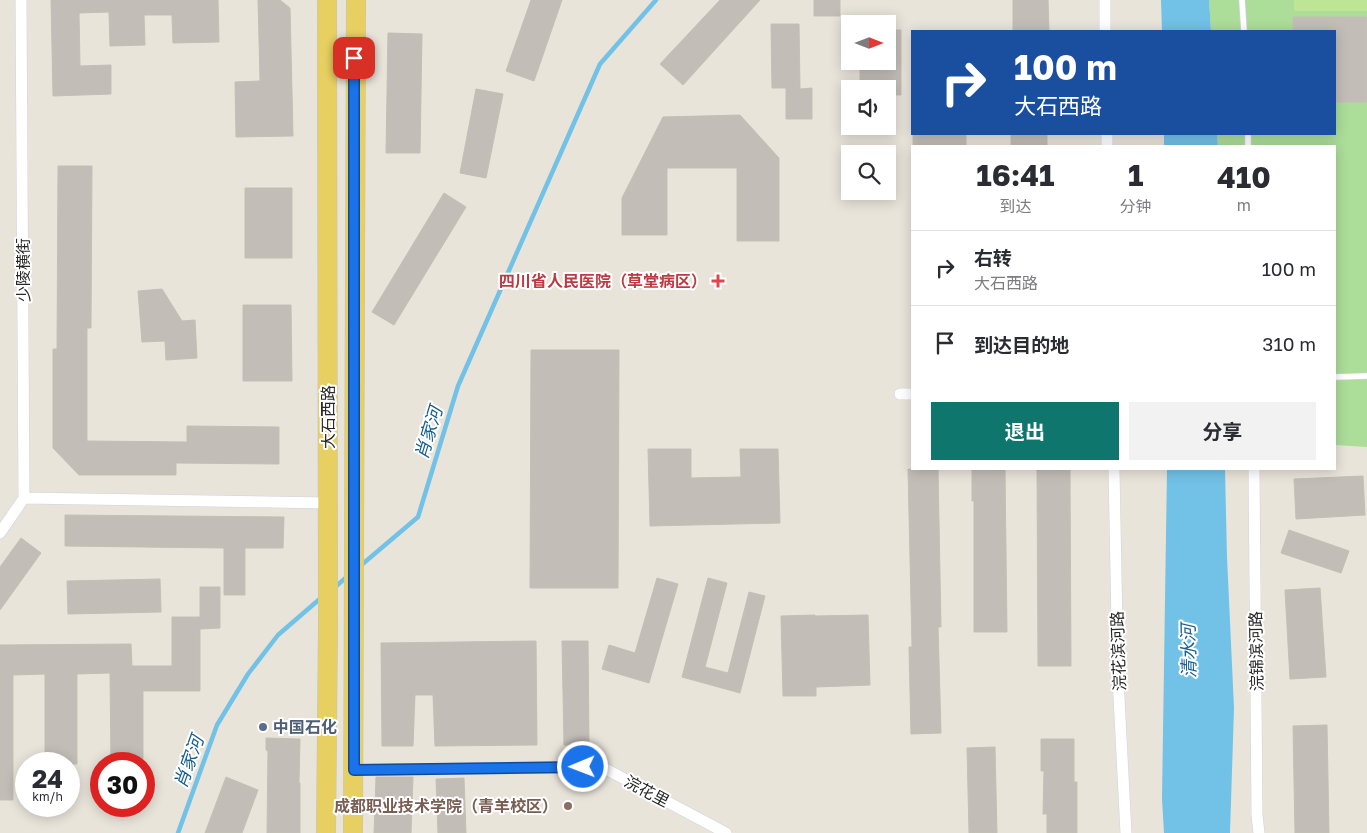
<!DOCTYPE html>
<html lang="zh">
<head>
<meta charset="utf-8">
<style>
	:root { --surface:#fff; --page:#f2f2f3; --text:#2b2b33; --muted:#7c7c81; --line:#e1e1e2; --accent:#0f766e }
	body { margin:0; font-family:"Golos Text","Noto Sans SC",sans-serif; background:var(--page); color:var(--text); height:100vh; display:flex; flex-direction:column; font-size:19px; white-space:nowrap }
	* { box-sizing:border-box; margin:0 }
	p { font-size:16px; color:var(--muted) }
	.icon { flex:none; width:28px; height:28px; fill:none; stroke:currentColor; stroke-width:2; stroke-linecap:round; stroke-linejoin:round }
	.map { position:relative; flex:1; overflow:hidden }
	.drawer { position:absolute; left:911px; top:145px; width:425px; height:325px; display:flex; flex-direction:column; background:var(--surface); border-radius:0px; box-shadow:0 2px 12px #0003 }
	.drawer>* { flex:none }
	.hud { position:absolute; left:911px; top:30px; width:425px; height:105px; border-radius:0px; box-shadow:0 2px 12px #0003; background:#1a4fa0; color:#fff; overflow:hidden }
	.needle { width:32px; rotate:90deg }
	.fabs { position:absolute; left:841px; top:15px; display:grid; gap:10px }
	.fabs a { display:grid; place-items:center; width:55px; height:55px; border-radius:0px; background:var(--surface); box-shadow:0 2px 12px #0003; font-size:25px }
	.speed { position:absolute; left:15px; top:752px; display:flex; gap:10px; font-size:25px; font-weight:700; text-align:center }
	.speed>* { display:grid; place-content:center; width:65px; height:65px; border-radius:50%; background:var(--surface); box-shadow:0 2px 12px #0003; line-height:1 }
	.speed small { font-size:12px; font-weight:400 }
	.speed .limit { border:8px solid #d22; background:#fff; color:#111 }
	.pin { position:absolute; display:grid; place-items:center; width:42px; height:42px; color:#fff; margin:-21px; border-radius:10px; box-shadow:0 2px 8px #0006 }
	.me { position:absolute; width:55px; margin:-28px; rotate:269deg; stroke-linejoin:round; filter:drop-shadow(0 0 4px #0008) }
	.turn { display:flex; align-items:center; gap:18px; height:105px; padding:0 20px; font-size:22px }
	.turn .icon { width:65px; height:65px; stroke-width:2.5 }
	.turn b { display:block; font-size:35px; line-height:42px }
	.eta { display:flex; justify-content:space-evenly; align-items:center; height:85px; text-align:center }
	.eta b { font-size:30px; font-weight:700; line-height:35px }
	.cta { display:flex; gap:10px; margin-top:auto; padding:10px 20px }
	.cta a { flex:1; height:58px; border-radius:0px; background:var(--accent); color:#fff; font-size:20px; font-weight:700; line-height:58px; text-align:center }
	.cta a+a { background:var(--page); color:var(--text) }
	ul { padding:0; list-style:none }
	li { display:flex; align-items:center; gap:15px; height:75px; padding:0 20px; border-top:1px solid var(--line) }
	li div { flex:1 }
	li b { display:block; font-size:19px }
	li em { font-style:normal }
	.map>svg:first-child { display:block }
</style>
</head>
<body>
<div class="map">
<svg width="1367" height="833" viewBox="0 0 1367 833">
	<rect width="100%" height="100%" fill="#e9e4da"/>
	<!-- green -->
	<path fill="#acdd99" d="M1209,0H1367V447L1335,445V146H1218L1217,134H1335V31H1211Z"/>
	<!-- pitch -->
	<path fill="#bee495" d="M1294,0H1367V11H1294Z"/>
	<!-- water -->
	<path fill="#72c1e6" d="M1161,0H1209L1211,31H1162Z
		M1164,134H1217L1218,146H1164Z
		M1167,469H1225L1227,557L1234,708L1230,833H1164L1162,799Z"/>
	<g fill="none" stroke-linecap="round" stroke-linejoin="round">
		<!-- stream -->
		<path stroke="#72c1e6" stroke-width="4.5" d="M359,567L418,517L458,386L600,64L656,0
			M334,588L349,575
			M178,833L217,725L248,674L278,635L322,597"/>
	</g>
	<!-- building -->
	<path fill="#c2bdb7" stroke="#c4bfb4" d="M51,0H218L219,42L173,43L172,15H144L145,45L110,46L109,12L79,13L80,66L111,65V94L53,96Z
		M258,0H280L290,8L293,136L236,137L235,82L260,81Z
		M531,0H562L534,81L506,71Z
		M720,0H760L683,85L660,64Z
		M814,0H840V16H814Z
		M1013,0H1048L1049,31H1013Z
		M1293,17H1367V102H1335V31H1293Z
		M771,24H799L800,89L812,88V119H786V88H772Z
		M888,30H901V95H888V89H860V61H888Z
		M388,33L422,34L420,153H386Z
		M476,89L503,94L486,178L460,173Z
		M740,115L779,158V241H737V168H667V235H622V198L663,117Z
		M913,134H966V146H913Z
		M1011,134H1047V146H1011Z
		M58,166H92L91,328H87V441L187,442V426L279,427V464L176,463V475H79L53,448V349H57Z
		M245,188H292V258H245Z
		M444,193L466,207L394,325L372,312Z
		M162,289L182,321L195,320L197,358L166,360L165,341L142,342L138,291Z
		M243,305H291L292,381H243Z
		M531,350H619L618,588H530Z
		M648,449H691V478L741,477L740,449H778L780,523L650,526Z
		M908,469H938L941,627H938L941,733L911,734L909,647H912Z
		M972,469H1005L1007,632H974V501H972Z
		M1037,469H1070L1071,666H1038Z
		M1363,476L1365,515L1296,519L1294,479Z
		M65,515L284,517L283,548H245V595H224V548L65,546Z
		M1289,530L1349,551L1341,573L1281,553Z
		M21,538L41,553L0,610V567Z
		M657,578L678,584L649,683L602,669L609,645L635,653Z
		M708,578L727,583L705,667L728,673L749,592L765,596L740,693L682,677Z
		M160,579L161,612L68,614L67,581Z
		M200,587H220V628L200,629V691H143V764H111L110,673L77,674V764H45V674L13,675V800H0V645L131,644L132,666H172V617H200Z
		M1320,588L1326,677L1290,679L1285,590Z
		M815,615V616L868,615L870,685L816,687V696H783L781,616Z
		M536,641L537,745L435,746L433,695H415L413,746H382L381,643Z
		M562,641H588L589,745H564Z
		M1327,725L1329,833H1295L1293,726Z
		M266,738L300,739L299,783H300V833H267L268,751L266,750Z
		M1041,739H1074V782H1077V833H1047V814H1043L1044,771H1041Z
		M995,747L997,833H969L967,748Z
		M226,777L258,790L242,833H205Z
		M376,777H413L411,833H374Z
		M464,778L466,833H438L436,779Z"/>
	<g fill="none" stroke-linecap="round" stroke-linejoin="round">
		<defs>
			<path id="service" d="M1242,0L1244,31
				M1248,134V146
				M1335,377L1367,376"/>
			<path id="minor" d="M1105,0V31
				M1107,134V146
				M900,394H912
				M1114,469L1118,678L1126,833
				M1254,469L1257,815L1259,833
				M24,498L328,503
				M0,533L24,498L21,0
				M354,770L602,767L726,833"/>
			<path id="primary" d="M326,833L328,625L327,0
				M353,833L356,0"/>
		</defs>
		<!-- service casing -->
		<use href="#service" stroke="#cfd2e0" stroke-width="7"/>
		<!-- minor casing -->
		<use href="#minor" stroke="#cfd2e0" stroke-width="12"/>
		<!-- primary casing -->
		<use href="#primary" stroke="#c3c3c3" stroke-width="20"/>
		<!-- service -->
		<use href="#service" stroke="#fff" stroke-width="5.5"/>
		<!-- minor -->
		<use href="#minor" stroke="#fff" stroke-width="11"/>
		<!-- primary -->
		<use href="#primary" stroke="#e7d061" stroke-width="19"/>
	</g>
	<g fill="none" stroke-linecap="round" stroke-linejoin="round">
		<defs>
			<path id="route" d="M354,58V770L583,767"/>
		</defs>
		<!-- route casing -->
		<use href="#route" stroke="#114b97" stroke-width="12"/>
		<!-- route -->
		<use href="#route" stroke="#1a73e8" stroke-width="9"/>
	</g>
	<!-- markers -->
	<path fill="#e0444e" stroke="#fff" stroke-width="2" d="M715.5 273.5h5v5h5v5h-5v5h-5v-5h-5v-5h5z"/>
	<circle fill="#5c6f8a" stroke="#fff" stroke-width="2" cx="263" cy="727" r="5"/>
	<circle fill="#8d6e63" stroke="#fff" stroke-width="2" cx="568" cy="806" r="5"/>
	<g text-anchor="middle" stroke-width="4" stroke-linejoin="round" paint-order="stroke">
		<!-- street labels -->
		<g font-size="16" fill="#282828" stroke="#fff">
			<text transform="translate(23 270) rotate(-90)" y="6">少陵横街</text>
			<text transform="translate(328 417) rotate(-90)" y="6">大石西路</text>
			<text transform="translate(1118 651) rotate(-92)" y="6">浣花滨河路</text>
			<text transform="translate(1256 651) rotate(-91)" y="6">浣锦滨河路</text>
			<text transform="translate(647 791) rotate(28)" y="6">浣花里</text>
		</g>
		<!-- health labels -->
		<g font-size="16" font-weight="bold" fill="#be3a42" stroke="#fff" text-anchor="end">
			<text x="707" y="287">四川省人民医院（草堂病区）</text>
		</g>
		<!-- service labels -->
		<g font-size="16" font-weight="bold" fill="#4e5e75" stroke="#fff" text-anchor="start">
			<text x="273" y="733">中国石化</text>
		</g>
		<!-- education labels -->
		<g font-size="16" font-weight="bold" fill="#785e54" stroke="#fff" text-anchor="end">
			<text x="558" y="812">成都职业技术学院（青羊校区）</text>
		</g>
		<!-- water labels -->
		<g font-size="18" font-style="italic" fill="#155e8e" stroke="#fff">
			<text transform="translate(429 433) rotate(-73)" y="6">肖家河</text>
			<text transform="translate(1189 651) rotate(-91)" y="6">清水河</text>
			<text transform="translate(189 762) rotate(-70)" y="6">肖家河</text>
		</g>
	</g>
</svg>
<div class="fabs">
<a><svg class="needle" viewBox="-14 -14 28 28"><path d="M0-13l5 13h-10z" fill="#e53935"/><path d="M0 13l5-13h-10z" fill="#7c7c81"/></svg></a>
<a><svg class="icon" aria-label="sound" viewBox="0 0 24 24"><path d="M4 9h4l5-4v14l-5-4H4zM17 9q2 3 0 6"/></svg></a>
<a><svg class="icon" aria-label="search" viewBox="0 0 24 24"><circle cx="10" cy="10" r="6"/><path d="M15 15l6 6"/></svg></a>
</div>
<div class="speed"><div>24<small>km/h</small></div><div class="limit">30</div></div>
<div class="pin" style="left:354px;top:58px;background:#d93025"><svg class="icon" aria-label="arrive" viewBox="0 0 24 24"><path d="M6 21V4h12l-3 4 3 4H6"/></svg></div>
<svg class="me" style="left:583px;top:767px" viewBox="-20 -20 40 40"><circle r="17" fill="#1a73e8" stroke="#fff" stroke-width="3"/><path d="M0-11L8 9 0 5-8 9z" fill="#fff"/></svg>
<div class="hud">
<div class="turn"><svg class="icon" aria-label="right" viewBox="0 0 24 24"><path d="M7 20v-9h11M14 6l5 5-5 5"/></svg><div><b>100 m</b>大石西路</div></div>
</div>
<section class="drawer">
<div class="eta">
<div><b>16:41</b><p>到达</p></div>
<div><b>1</b><p>分钟</p></div>
<div><b>410</b><p>m</p></div>
</div>
<ul>
<li><svg class="icon" aria-label="right" viewBox="0 0 24 24"><path d="M7 20v-9h11M14 6l5 5-5 5"/></svg><div><b>右转</b><p>大石西路</p></div><em>100 m</em></li>
<li><svg class="icon" aria-label="arrive" viewBox="0 0 24 24"><path d="M6 21V4h12l-3 4 3 4H6"/></svg><div><b>到达目的地</b></div><em>310 m</em></li>
</ul>
<div class="cta"><a>退出</a><a>分享</a></div>
</section>
</div>
</body>
</html>
